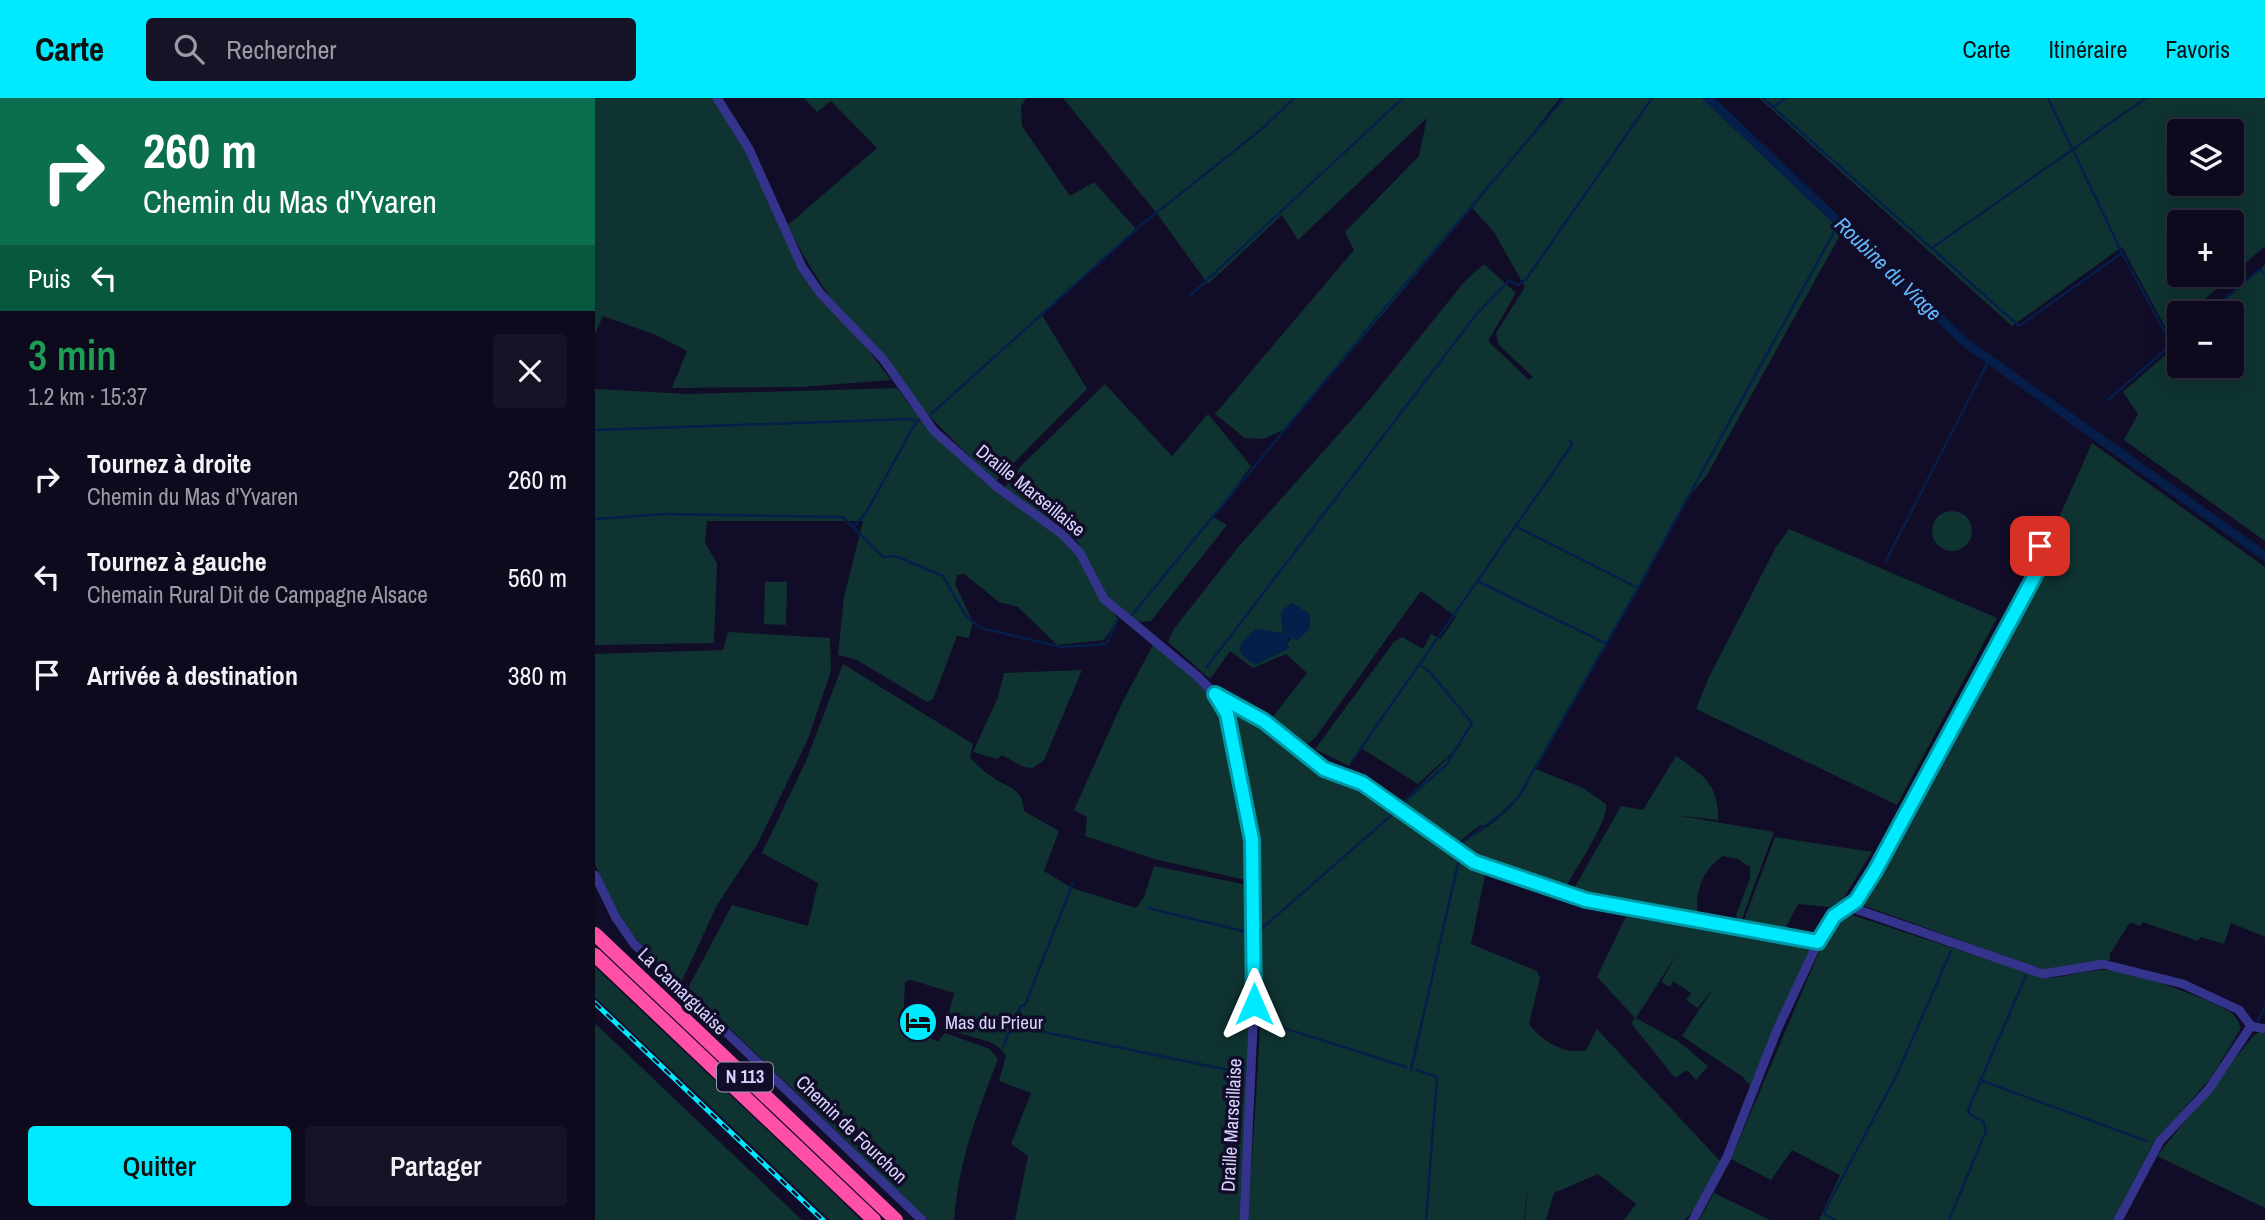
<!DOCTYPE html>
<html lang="fr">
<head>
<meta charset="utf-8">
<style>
	:root { --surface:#0d0a1e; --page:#161327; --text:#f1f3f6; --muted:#9a9aa4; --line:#2d2b3c; --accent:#00eaff }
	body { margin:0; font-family:"Archivo Narrow",sans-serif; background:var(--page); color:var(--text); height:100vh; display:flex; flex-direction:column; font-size:26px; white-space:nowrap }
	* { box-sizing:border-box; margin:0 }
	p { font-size:23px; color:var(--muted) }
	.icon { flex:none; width:38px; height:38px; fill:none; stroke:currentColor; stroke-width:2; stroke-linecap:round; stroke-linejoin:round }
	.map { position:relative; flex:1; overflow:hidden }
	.panel { display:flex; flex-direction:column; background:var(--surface); width:595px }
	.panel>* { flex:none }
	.hud { background:#0b6e4f; color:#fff; overflow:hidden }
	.tools { position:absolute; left:1572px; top:21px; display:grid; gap:14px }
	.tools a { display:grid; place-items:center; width:77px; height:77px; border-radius:7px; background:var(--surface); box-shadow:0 4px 18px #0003,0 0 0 2px var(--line); font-size:35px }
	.pin { position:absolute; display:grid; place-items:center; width:60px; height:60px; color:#fff; margin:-30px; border-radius:14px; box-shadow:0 4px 10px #0006 }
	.me { position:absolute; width:77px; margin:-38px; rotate:0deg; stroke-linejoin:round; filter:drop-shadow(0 0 5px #0008) }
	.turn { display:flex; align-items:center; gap:24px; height:147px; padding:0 28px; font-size:32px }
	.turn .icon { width:91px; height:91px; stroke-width:2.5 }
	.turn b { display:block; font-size:49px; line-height:60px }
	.then { display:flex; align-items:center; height:66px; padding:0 28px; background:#0003; gap:14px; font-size:26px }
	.round { display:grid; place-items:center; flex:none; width:74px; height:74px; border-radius:7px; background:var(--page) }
	.head { display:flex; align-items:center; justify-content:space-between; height:119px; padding:0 28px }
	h1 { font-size:42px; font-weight:600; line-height:52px; color:#1e9e55 }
	.button { display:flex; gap:14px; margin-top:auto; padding:14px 28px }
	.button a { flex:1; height:80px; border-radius:7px; background:var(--accent); color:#111; font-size:28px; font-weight:600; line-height:80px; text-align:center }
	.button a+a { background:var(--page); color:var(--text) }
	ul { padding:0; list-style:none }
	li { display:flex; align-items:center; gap:21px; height:98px; padding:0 28px }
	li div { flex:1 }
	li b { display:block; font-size:26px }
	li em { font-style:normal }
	header { display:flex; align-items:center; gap:42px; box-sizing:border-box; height:98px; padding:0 35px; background:var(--accent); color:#111 }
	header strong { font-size:33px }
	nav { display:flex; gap:38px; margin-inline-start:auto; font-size:24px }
	.search { width:490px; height:63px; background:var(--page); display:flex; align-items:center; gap:18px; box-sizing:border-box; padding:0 24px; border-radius:7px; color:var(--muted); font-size:26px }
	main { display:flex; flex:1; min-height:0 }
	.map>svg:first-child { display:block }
</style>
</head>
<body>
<header>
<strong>Carte</strong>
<div class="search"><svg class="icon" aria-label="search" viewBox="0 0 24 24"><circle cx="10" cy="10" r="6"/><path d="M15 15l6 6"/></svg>Rechercher</div>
<nav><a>Carte</a><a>Itinéraire</a><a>Favoris</a></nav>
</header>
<main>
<section class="panel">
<div class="hud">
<div class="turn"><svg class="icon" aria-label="right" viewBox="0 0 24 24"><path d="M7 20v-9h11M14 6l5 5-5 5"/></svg><div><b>260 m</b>Chemin du Mas d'Yvaren</div></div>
<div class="then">Puis<svg class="icon" aria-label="left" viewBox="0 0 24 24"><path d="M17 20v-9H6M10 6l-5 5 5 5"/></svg></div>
</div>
<div class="head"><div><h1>3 min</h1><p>1.2 km · 15:37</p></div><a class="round"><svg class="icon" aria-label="close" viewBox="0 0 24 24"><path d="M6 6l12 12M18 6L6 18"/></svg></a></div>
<ul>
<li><svg class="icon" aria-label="right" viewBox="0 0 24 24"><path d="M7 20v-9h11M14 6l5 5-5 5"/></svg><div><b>Tournez à droite</b><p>Chemin du Mas d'Yvaren</p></div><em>260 m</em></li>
<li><svg class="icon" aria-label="left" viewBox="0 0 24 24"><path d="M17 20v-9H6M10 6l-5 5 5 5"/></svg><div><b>Tournez à gauche</b><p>Chemain Rural Dit de Campagne Alsace</p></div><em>560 m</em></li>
<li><svg class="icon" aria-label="arrive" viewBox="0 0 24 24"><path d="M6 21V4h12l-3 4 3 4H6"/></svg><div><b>Arrivée à destination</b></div><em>380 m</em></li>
</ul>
<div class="button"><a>Quitter</a><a>Partager</a></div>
</section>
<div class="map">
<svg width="1670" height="1122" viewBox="0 0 1670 1122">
	<rect width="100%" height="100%" fill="#110d28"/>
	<!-- green -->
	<path fill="#0f3331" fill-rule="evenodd" d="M0,0H118L148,49L224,199L264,240L296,282L206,289L77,290L92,253L61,237L8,218L0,236Z
		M209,0H431L426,9L427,28L475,98L499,84L541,131L447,217L492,291L401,383C327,314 236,220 193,127L282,50L236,3L222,14Z
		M468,0H965L922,55L968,0H1107L1248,132L1112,377L1095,397L941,671L988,690L1011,706C1014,721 982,769 973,785L964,790L923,779L862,749C892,729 921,713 936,679L918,704L889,729L885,727L861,746L805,707L872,641L823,686L766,650L754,668L720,651L799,544L807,539L828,551L836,536L846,541L861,519L826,493L720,640L709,649L676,621L712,575L691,556L658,570L635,553L615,581L573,544L578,532L645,447L775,301L870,183L889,166L921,195L893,243L934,282L938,279L904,247L901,235L930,189L899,134L877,110L691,331L668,341L650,340L620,316L759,152L750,134L824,58L832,20L703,142L687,117L613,186L563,117ZM686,513L715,516L692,546L644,552L660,531L688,535Z
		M1164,0H1670V148L1594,215H1584V225L1573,234L1527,149L1417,228ZM1636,33V86H1584V33ZM1636,124V177H1584V124Z
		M1670,167V443L1529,342L1543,316L1528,294L1584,245V268H1636V215H1616Z
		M510,286L577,358L613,316L656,368L618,419L632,427L556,523L543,524L511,498L481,442L412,394L410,389L425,369Z
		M302,290C344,350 402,392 460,434C484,452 504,495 523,521L509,542L462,547L423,509L404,504L369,476L362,477L360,486L378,524L374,540L362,538L338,601L332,604L262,562L243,557L249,499L268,423H112L110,445L122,465L119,545L0,547V291L93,296Z
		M1497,345L1670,469V839L1636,825L1629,846L1606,839L1603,843L1548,824L1545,828L1535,824L1515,856V862C1492,861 1472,871 1449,872L1267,807L1372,619L1454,459V442Z
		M1337 433a20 20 0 1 1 40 0a20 20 0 1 1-40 0Z
		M1194,431L1402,520L1302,707L1101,611L1114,579L1181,449Z
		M170,484H192L191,527L169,526Z
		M133,534L235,540L236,573L213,641L163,745L122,807L86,885L54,856L25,821L0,766V556L128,552Z
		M559,545C576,559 598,573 612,590C640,623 654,739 655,783L559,761L490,738L492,719L479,712L527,605Z
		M248,566L378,646L375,660C382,666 389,674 397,679C413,690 428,690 429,713L464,733L449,773L477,790L541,810L549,799L559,768L653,787L657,919L646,1122H420L433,1058L416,1046L436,995L404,983L411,958C399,936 368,943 351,927L359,895L316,882L310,884L308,927L343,944L350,935L395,951L403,961C381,1019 365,1058 359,1122H333L93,890L137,807L213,828L223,785L167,755L211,663Z
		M487,572L449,662L438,670L429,669L407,657L402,661L378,654L403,599L409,575Z
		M633,604L727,671L768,691L837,743L891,772L876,846L942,873L945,880L934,926C947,943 969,957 991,952L1002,931L1125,1063L1100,1111L1090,1122H1029L1041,1106L1003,1076L959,1095L951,1122H930L933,1088L929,1122H653C662,957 688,763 630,605Z
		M1081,658C1108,677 1124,686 1123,722L1080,717L1179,734L1145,826L1141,817L1155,780V769L1143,761L1128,758C1106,773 1100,794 1103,819L981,796V787L1026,708L1048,712Z
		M1180,739L1277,754L1248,801L1235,809L1203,806L1190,831L1148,825Z
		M1034,812L1072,822L1216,845L1217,848L1155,988L1148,979L1087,938L1119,889L1103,910L1091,902L1096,895L1078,883L1075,889L1066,884L1083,854L1041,920L1083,943L1113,968L1101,982L1092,972L1080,980L1036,925L1040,920L1002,879Z
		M1251,815L1449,880C1471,880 1492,871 1514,872C1535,872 1621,903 1638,916C1642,920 1644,925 1646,930L1616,980L1559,1044L1518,1122H1224L1245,1077L1197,1052L1176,1082L1136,1061L1227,847L1243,820Z
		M0,869L229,1086L266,1122H235L0,899Z
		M0,926L5,930L207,1122H0Z
		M1664,934L1670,936V1110L1562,1058L1658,938Z
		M1119,1095L1175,1122H1104Z"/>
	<!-- water -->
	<path fill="#051f4a" d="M697,505L715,516V531L702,542L694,540L692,546L695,550L660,567L646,556L645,547L660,531L688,535L686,513Z"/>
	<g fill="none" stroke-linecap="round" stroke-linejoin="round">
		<!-- stream -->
		<path stroke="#051f4a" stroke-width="2.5" d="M1168,0L1424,228L1527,155
			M1453,0L1527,155L1572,238
			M1178,9L1191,0
			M1337,150L1551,0
			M596,197L808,0
			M1613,215L1665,171L1670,177
			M1513,302L1584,240
			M336,316L546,127L668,30L699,0
			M0,332L315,321L322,324
			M0,421L69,416L248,419L288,459L300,458L348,478L371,518L386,530L466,549L511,546L522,523
			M259,429L272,413L318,329L326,320
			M922,429L1043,490
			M1291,463L1394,262
			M884,484L1010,545
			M536,518L790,210L969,0
			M611,570L880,218L914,182L923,187L932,180L1057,0
			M757,663L977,347L975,342
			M808,705L851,667L877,625L834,573L825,567
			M863,748L914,710L925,696L1043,490L1244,125
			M553,810L652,834
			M664,833L798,716
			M667,923L811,969
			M1663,923L1670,908
			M420,928L648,975
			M408,949L426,908L430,907L478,785
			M816,972L865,757
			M822,972L842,979L831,1122
			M1385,982L1552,1043
			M1240,1122L1229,1116L1234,1105L1302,976L1356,853
			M1354,1122L1391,1033L1388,1023L1376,1017L1373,1012L1431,877"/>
		<!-- canal -->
		<path stroke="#051f4a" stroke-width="9" d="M1113,0L1371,245L1484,326
			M1487,328L1670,458"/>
		<!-- minor -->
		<path stroke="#35348c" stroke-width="9" d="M122,0L154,51L207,169L225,195L288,261L339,333L402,389L467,436L485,455L509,501L602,578L620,596L632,616L657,742L659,906L649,1122
			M620,596L631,599L669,623L729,671L767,685L879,764L922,781L991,802L1223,844
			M0,777L21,820L39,846L327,1122
			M1252,808L1448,876L1508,866L1588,886L1644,912L1656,928
			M1098,1122L1132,1059L1182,932L1223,844L1239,818L1267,795L1444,470L1447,461L1445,448
			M1523,1122L1565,1043L1614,991L1656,928L1670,931"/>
		<!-- highway -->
		<path stroke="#ff4fa7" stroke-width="14" d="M0,836L301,1122
			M0,857L279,1122"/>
		<defs>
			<path id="rail" d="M0,905L228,1122"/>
		</defs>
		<!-- rail casing -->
		<use href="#rail" stroke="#00eaff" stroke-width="5"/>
		<!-- rail -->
		<use href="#rail" stroke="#110d28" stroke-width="2.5" stroke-dasharray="8" stroke-linecap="butt"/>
	</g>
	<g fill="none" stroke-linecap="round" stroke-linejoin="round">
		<defs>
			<path id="route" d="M659,906L657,742L632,616L620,596L669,623L729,671L767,685L879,764L991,802L1223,844L1239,818L1261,803L1280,773L1444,470L1447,461L1445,448"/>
		</defs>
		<!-- route casing -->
		<use href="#route" stroke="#0098a6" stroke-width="18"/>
		<!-- route -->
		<use href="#route" stroke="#00eaff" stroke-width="12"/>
	</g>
	<!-- icons -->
	<defs>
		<symbol id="hotel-disc" viewBox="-11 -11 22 22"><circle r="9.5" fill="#00eaff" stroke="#110d28"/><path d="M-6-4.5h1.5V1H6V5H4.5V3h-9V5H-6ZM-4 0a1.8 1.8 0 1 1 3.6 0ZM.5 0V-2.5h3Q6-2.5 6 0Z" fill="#111"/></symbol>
	</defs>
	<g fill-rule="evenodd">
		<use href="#hotel-disc" x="301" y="902" width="44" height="44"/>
	</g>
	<g text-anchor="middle" stroke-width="7" stroke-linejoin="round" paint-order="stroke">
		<!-- shield labels -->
		<rect fill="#110d28" stroke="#9d98be" stroke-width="2" x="122" y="964.5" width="56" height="29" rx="5"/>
		<g font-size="18" font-weight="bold" fill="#d9d4ff">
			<text x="150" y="985">N 113</text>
		</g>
		<!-- street labels -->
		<g font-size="19" fill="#d9d4ff" stroke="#110d28">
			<text transform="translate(436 392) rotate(39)" y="7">Draille Marseillaise</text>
			<text transform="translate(88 893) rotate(44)" y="7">La Camarguaise</text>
			<text transform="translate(636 1027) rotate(-87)" y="7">Draille Marseillaise</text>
			<text transform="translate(257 1031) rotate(44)" y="7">Chemin de Fourchon</text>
		</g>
		<!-- poi labels -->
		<g font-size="19" fill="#d9d4ff" stroke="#110d28" text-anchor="start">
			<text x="350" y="931">Mas du Prieur</text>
		</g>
		<!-- water labels -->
		<g font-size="21" font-style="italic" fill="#62b9ff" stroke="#110d28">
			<text transform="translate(1293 171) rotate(44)" y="7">Roubine du Viage</text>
		</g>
	</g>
</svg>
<div class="tools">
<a><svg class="icon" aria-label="layers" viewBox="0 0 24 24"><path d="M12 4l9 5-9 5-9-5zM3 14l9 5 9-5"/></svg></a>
<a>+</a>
<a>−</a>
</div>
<div class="pin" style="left:1445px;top:448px;background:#d93025"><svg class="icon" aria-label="arrive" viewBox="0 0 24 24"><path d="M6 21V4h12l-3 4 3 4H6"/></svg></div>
<svg class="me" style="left:659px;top:906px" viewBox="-20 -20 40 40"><path d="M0-17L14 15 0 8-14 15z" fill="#00eaff" stroke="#fff" stroke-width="4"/></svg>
</div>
</main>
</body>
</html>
